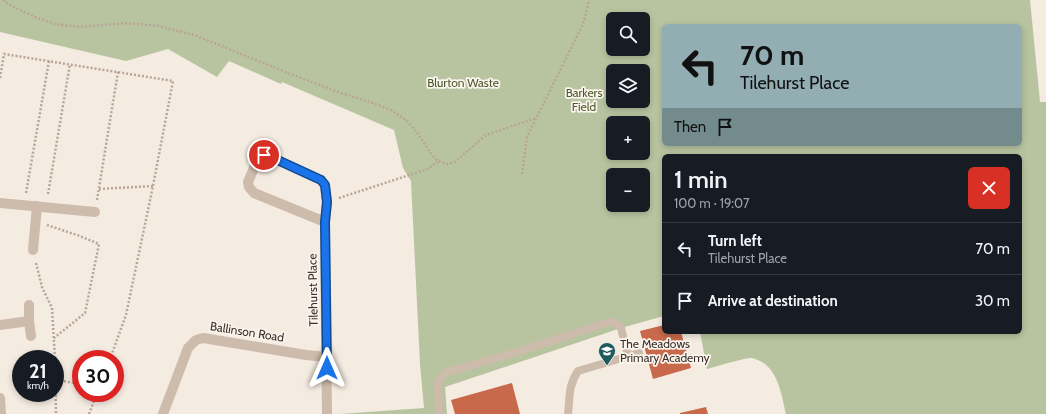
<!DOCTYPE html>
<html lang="en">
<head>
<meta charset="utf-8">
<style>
	:root { --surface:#171b24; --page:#20242c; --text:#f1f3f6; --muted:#9ea1a6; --line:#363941 }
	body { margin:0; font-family:Cabin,sans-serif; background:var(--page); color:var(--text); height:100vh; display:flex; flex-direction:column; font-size:15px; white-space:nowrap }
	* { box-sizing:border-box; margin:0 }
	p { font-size:13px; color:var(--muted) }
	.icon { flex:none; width:22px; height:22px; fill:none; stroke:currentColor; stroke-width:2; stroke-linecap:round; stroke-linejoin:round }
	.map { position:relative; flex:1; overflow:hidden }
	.side { position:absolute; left:662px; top:154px; width:360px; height:180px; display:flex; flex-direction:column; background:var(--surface); border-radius:6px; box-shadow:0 2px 6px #0003 }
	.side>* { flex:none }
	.hud { position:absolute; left:662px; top:24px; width:360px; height:122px; border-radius:6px; box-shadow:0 2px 6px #0003; background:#92aeb2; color:#111; overflow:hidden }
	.fabs { position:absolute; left:606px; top:12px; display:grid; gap:8px }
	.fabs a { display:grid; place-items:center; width:44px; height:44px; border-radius:6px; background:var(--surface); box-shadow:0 2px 6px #0003; font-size:20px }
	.speed { position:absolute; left:12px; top:350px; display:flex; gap:8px; font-size:20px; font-weight:700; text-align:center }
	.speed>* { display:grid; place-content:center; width:52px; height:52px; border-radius:50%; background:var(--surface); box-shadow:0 2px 6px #0003; line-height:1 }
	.speed small { font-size:10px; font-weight:400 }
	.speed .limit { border:6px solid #d22; background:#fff; color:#111 }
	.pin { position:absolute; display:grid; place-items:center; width:34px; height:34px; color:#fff; margin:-17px; border:2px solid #fff; border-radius:50%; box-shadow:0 1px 4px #0007 }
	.me { position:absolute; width:44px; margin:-22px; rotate:0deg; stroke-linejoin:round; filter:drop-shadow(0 0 3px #0008) }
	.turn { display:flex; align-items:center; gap:14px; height:84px; padding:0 12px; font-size:18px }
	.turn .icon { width:52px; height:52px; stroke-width:2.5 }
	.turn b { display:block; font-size:28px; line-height:34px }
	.then { display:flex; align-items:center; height:38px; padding:0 12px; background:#0003; gap:8px; font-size:15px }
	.round { display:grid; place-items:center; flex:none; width:42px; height:42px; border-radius:6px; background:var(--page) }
	.summary { display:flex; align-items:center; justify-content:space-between; height:68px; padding:0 12px }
	h1 { font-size:24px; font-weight:600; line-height:30px }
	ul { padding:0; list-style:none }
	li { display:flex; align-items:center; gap:12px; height:52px; padding:0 12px; border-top:1px solid var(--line) }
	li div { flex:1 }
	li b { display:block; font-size:15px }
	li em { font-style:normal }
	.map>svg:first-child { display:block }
</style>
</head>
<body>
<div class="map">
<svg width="1046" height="414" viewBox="0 0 1046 414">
	<rect width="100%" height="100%" fill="#f4ebe1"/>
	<!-- green -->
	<path fill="#b8c4a0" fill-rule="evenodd" d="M0,0H1030L1040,102H1046V414H786C781,393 778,364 752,358C747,357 714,367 707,369L700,332H1020V156H664V316L621,328L445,387L447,414H340L424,408L420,364L411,181L403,168L394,130L282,82L281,84L229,61L217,77L168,49L126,61L0,32ZM613,19H643V49H613ZM664,26H1020V144H664ZM613,71H643V101H613ZM613,123H643V153H613ZM613,175H643V205H613Z"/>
	<!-- building -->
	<path fill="#c8694b" d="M664,325V332H681L691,368L653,379L640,331Z
		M512,383L520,414H455L451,400Z
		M706,407L708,414H680V413Z"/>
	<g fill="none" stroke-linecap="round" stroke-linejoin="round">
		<!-- path -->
		<path stroke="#b9a596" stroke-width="2.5" stroke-dasharray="2 2" stroke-linecap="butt" d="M3,0L8,4L35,17L55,24L80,27L127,23L159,26L194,35L288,73L341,93L373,103L391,110L406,120L417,132L432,155L438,161L447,164L455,162L486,135L536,118
			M0,78L4,54L173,81L153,186L126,315L110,359
			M522,174L527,137L581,28L585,18L589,0
			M99,189L153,186
			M26,193L49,61
			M48,194L70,64
			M339,198L428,169L438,161
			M97,200L118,72
			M47,225L77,235L99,244L85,313L54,338
			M36,263L42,287L52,308L55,359
			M55,359L56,414
			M56,380L81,384
			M89,414L97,393"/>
		<!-- lane -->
		<path stroke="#cdbbac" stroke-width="8" d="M439,414L438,382L442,376L447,372L504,356L609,322L616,323L621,328L628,356
			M568,414C570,397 568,386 578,371L639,353"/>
		<!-- street -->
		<path stroke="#cdbbac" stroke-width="10" d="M0,203L95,212
			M325,222L254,193L249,187L248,182L257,161L264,155L271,157L321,180L325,185L327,202L325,222L327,414
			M33,250L37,206
			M29,305V321L31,336
			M0,325L29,321
			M0,398L1,414
			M163,414L188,348L196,340L203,338L306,355L327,357"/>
	</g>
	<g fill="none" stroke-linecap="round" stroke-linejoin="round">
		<defs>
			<path id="route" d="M264,155L271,157L321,180L325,185L327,202L325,222L327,368"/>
		</defs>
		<!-- route casing -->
		<use href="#route" stroke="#114b97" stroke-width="10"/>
		<!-- route -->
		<use href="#route" stroke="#1a73e8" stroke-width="7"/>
	</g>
	<!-- icons -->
	<defs>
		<symbol id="school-pin" viewBox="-11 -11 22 30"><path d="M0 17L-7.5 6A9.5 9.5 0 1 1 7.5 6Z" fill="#1f5a5e" stroke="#fbf5ee"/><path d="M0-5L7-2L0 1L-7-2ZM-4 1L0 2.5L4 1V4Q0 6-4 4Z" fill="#fff"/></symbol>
	</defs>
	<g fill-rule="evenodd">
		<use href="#school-pin" x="597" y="341" width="20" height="27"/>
	</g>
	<g text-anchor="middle" stroke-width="3.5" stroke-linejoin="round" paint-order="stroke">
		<!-- park labels -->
		<g font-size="12" fill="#4a5a2e" stroke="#fbf5ee">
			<text x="463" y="87">Blurton Waste</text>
			<text x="584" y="97">Barkers<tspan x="584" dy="14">Field</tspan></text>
		</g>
		<!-- street labels -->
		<g font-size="12" fill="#3b302b" stroke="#fbf5ee">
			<text transform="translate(313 290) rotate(-91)" y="4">Tilehurst Place</text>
			<text transform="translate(247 332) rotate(9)" y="4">Ballinson Road</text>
		</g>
		<!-- poi labels -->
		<g font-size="12" fill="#3b302b" stroke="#fbf5ee" text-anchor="start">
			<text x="620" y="348">The Meadows<tspan x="620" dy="14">Primary Academy</tspan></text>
		</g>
	</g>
</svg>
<div class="fabs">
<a><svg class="icon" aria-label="search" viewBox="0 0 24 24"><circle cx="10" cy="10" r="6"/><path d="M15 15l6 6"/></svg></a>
<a><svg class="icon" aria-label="layers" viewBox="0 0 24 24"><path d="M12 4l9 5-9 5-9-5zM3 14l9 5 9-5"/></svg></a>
<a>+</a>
<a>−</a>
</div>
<div class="speed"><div>21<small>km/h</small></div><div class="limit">30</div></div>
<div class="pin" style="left:264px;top:155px;background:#d93025"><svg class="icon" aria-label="arrive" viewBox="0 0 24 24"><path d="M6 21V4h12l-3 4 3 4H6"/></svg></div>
<svg class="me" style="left:327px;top:368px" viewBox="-20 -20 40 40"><path d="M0-17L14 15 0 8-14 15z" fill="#1a73e8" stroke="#fff" stroke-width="4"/></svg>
<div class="hud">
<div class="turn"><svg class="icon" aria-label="left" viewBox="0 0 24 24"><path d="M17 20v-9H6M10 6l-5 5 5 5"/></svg><div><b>70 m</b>Tilehurst Place</div></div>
<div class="then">Then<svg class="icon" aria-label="arrive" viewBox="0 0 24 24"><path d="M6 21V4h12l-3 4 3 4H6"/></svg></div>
</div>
<section class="side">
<div class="summary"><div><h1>1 min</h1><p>100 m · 19:07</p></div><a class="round" style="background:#d93025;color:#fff"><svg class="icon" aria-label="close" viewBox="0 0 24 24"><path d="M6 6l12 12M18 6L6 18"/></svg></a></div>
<ul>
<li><svg class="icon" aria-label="left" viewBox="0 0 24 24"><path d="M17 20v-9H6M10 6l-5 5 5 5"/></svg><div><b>Turn left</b><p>Tilehurst Place</p></div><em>70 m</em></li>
<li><svg class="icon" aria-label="arrive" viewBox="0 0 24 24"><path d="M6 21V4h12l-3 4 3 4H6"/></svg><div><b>Arrive at destination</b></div><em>30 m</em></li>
</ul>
</section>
</div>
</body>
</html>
